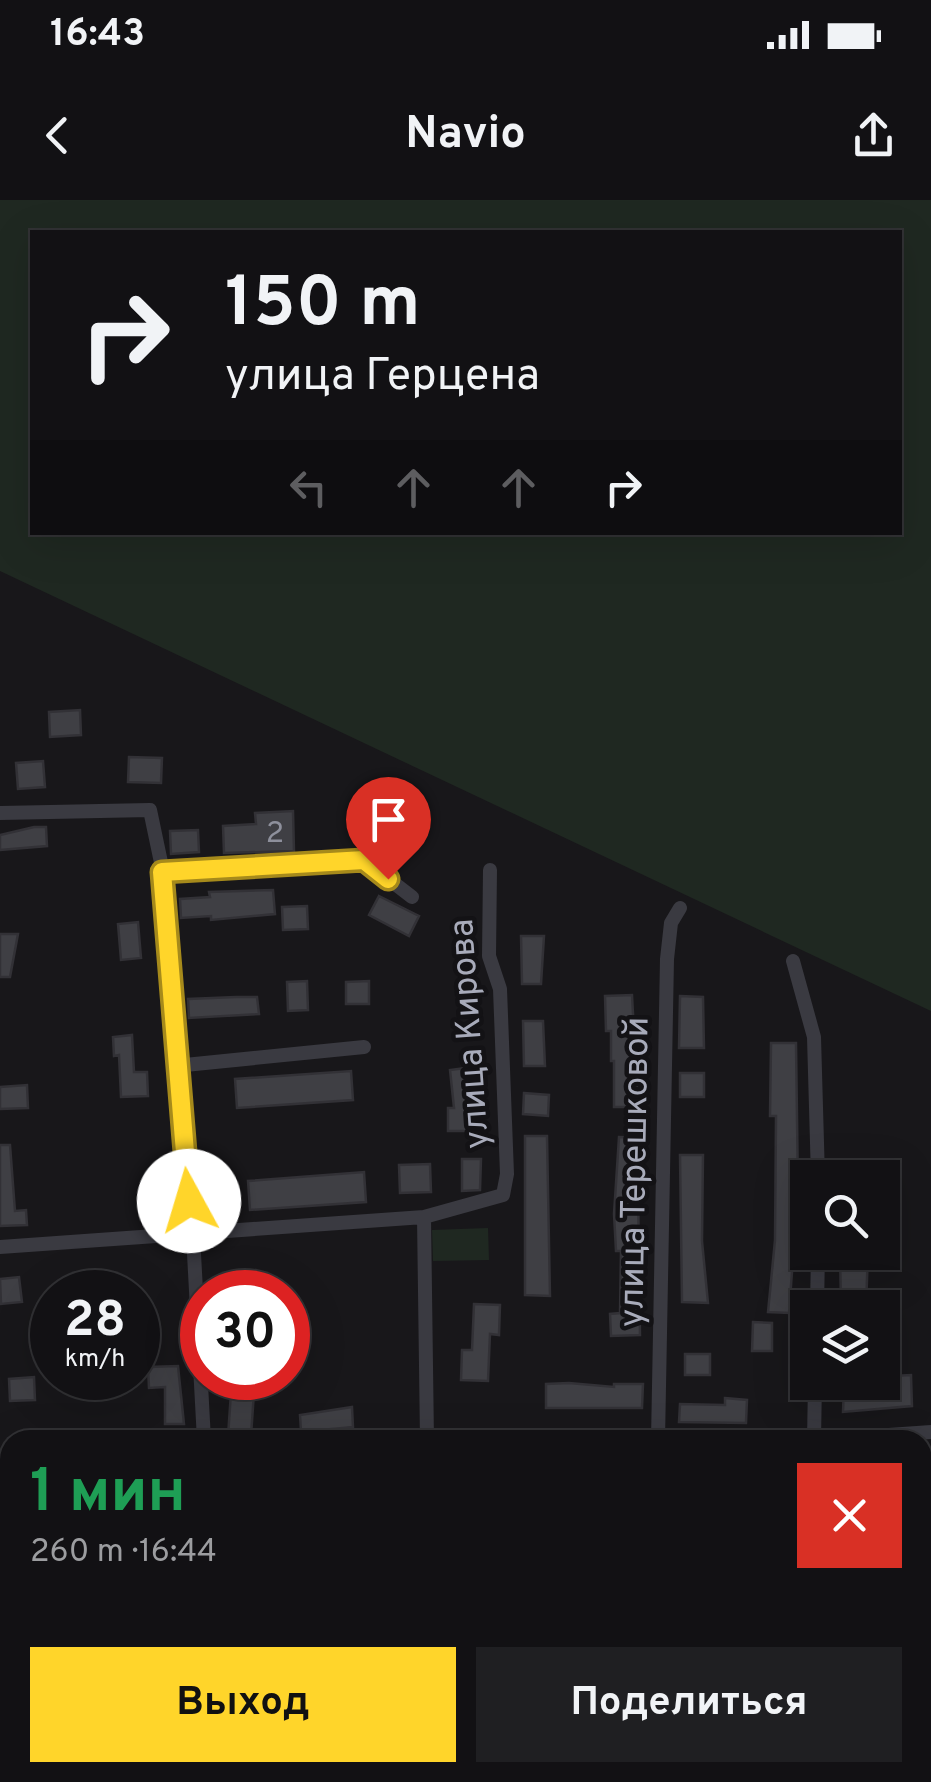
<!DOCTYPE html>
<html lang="ru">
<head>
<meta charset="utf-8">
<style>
	:root { --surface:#121114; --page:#1f1f22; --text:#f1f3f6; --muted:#9c9da0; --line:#313134; --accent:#ffd52a }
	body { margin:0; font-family:Overpass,sans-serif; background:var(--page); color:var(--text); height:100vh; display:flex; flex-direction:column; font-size:38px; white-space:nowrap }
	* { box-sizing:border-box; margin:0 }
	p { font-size:32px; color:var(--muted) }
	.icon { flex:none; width:55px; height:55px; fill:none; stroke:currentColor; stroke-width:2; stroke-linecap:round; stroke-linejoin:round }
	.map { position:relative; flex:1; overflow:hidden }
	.details { position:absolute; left:0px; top:1230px; width:932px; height:352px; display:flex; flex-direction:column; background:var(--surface); border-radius:30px 30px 0 0; box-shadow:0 10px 40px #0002,0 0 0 2px var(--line) }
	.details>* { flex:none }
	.hud { position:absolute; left:30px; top:30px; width:872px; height:305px; border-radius:0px; box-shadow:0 10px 40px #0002,0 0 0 2px var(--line); background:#121114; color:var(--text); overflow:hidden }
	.tools { position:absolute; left:790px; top:960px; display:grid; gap:20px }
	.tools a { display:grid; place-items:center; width:110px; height:110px; border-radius:0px; background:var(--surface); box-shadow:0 10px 40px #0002,0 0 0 2px var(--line); font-size:50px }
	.speed { position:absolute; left:30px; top:1070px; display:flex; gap:20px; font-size:50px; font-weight:700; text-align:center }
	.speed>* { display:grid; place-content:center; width:130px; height:130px; border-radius:50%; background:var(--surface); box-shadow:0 10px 40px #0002,0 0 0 2px var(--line); line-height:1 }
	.speed small { font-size:25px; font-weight:400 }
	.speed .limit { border:15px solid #d22; background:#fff; color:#111 }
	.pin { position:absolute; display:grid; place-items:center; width:85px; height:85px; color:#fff; margin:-102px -42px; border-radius:50% 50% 50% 0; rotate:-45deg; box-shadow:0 0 10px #0007 }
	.pin .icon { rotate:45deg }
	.me { position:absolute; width:110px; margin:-55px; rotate:354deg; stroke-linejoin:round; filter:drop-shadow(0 0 8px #0008) }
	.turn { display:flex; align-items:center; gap:35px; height:210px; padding:0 30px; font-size:45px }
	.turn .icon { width:130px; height:130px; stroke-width:2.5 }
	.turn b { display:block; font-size:70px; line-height:85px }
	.lanes { display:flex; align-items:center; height:95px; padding:0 30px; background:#0003; justify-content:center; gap:50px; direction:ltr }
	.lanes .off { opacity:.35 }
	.round { display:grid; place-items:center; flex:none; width:105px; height:105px; border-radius:0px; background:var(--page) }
	.summary { display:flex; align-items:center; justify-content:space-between; height:170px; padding:0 30px }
	h1 { font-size:60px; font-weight:700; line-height:75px; color:#1e9e55 }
	.button { display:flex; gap:20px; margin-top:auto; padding:20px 30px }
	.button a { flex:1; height:115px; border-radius:0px; background:var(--accent); color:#111; font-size:40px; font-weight:700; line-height:115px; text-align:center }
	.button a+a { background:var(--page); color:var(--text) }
	.status { display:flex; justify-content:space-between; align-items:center; height:70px; padding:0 50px; background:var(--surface); direction:ltr }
	.status svg { height:28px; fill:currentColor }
	header { display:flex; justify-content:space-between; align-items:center; height:130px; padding:0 30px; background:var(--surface); font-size:45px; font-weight:700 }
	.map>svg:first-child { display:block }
</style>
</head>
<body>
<div class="status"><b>16:43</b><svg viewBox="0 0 49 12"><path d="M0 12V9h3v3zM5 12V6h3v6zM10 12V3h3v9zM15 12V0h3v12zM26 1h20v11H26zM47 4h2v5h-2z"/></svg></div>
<header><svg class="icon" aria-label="back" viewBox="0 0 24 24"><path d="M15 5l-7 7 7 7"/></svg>Navio<svg class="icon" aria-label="share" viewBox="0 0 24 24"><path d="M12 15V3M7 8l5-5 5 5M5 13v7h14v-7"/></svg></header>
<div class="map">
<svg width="931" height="1582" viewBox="0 0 931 1582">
	<rect width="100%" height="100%" fill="#18171a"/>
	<!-- green -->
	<path fill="#1f2821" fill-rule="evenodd" d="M0,0H931V811L0,371ZM32,32H900V332H32Z
		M488,1028L489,1060L433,1061L432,1030Z"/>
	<!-- building -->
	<path fill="#3f3f44" stroke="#323136" stroke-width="2.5" d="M80,510L81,535L50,537L49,512Z
		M129,557L162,558L161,583L128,582Z
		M43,561L45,587L18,589L16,563Z
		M293,611L294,651L224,653L223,626L256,624L255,613Z
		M34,627H46L47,646L0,650V635Z
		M198,630L199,652L171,654L170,631Z
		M273,690L275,714L211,720V716L181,718L180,699L210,697L209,692Z
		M379,696L419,716L409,736L369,715Z
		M307,706L308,729L283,730L282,707Z
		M138,722L141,758L121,760L118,724Z
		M0,734H18L10,777H0Z
		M521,736H544L541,784H522Z
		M307,781L308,810L288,811L287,782Z
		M369,781V804H346V782Z
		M632,795L638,907H614V861H611V831H606L605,796Z
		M680,796L703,797L704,848H679Z
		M236,797H257L259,814L189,818L188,799Z
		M523,821H543L545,866H524Z
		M132,835L134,872H147L148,896L121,897L119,855L114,856L113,837Z
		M771,843H796L798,990L789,1113L768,1112L775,1040L776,916H770Z
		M473,867L476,931H448V908H454L450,870Z
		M351,871L353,900L237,908L235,879Z
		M680,873H704V897H680Z
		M27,885L28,908L0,909V887Z
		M524,893L549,895L548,916L523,914Z
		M525,936H547L550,1096L525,1095Z
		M619,937L644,938L638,985L640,1135L611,1136L610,1114L620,1113L621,1051H616L614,1014Z
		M0,945H10L15,1011L26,1010L27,1025L0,1026Z
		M680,955H703L702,1041L708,1103L682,1102Z
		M462,959H481L480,990L462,991Z
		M430,964L431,992L400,993L399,965Z
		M364,972L366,1002L250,1010L248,981Z
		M840,1052H868L866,1108H841Z
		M19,1077L22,1102L1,1104L0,1079Z
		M474,1104L500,1105L499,1135L490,1134L488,1181L461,1180L462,1150H472Z
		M753,1122L772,1123V1151H752Z
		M685,1154H710V1175H685Z
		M178,1166L184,1224H165V1187L149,1188L148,1167Z
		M911,1175L912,1206L843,1212L844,1184L892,1185V1176Z
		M34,1177L35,1200L10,1201L9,1179Z
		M232,1178H255L251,1236H228Z
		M569,1183L614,1187V1184H643L642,1208H546V1184Z
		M725,1198L747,1200L746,1223L679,1222L680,1204L725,1205Z
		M352,1207L353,1227L301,1232L300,1215Z"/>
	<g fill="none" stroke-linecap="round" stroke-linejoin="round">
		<!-- street -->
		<path stroke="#3a3a41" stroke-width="14" d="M0,613L150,610L163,672L193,1035L204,1240
			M163,672L364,660L412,697
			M793,761L814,837L818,978
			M175,866L364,847
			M424,1017L427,1240
			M0,1047L424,1017L503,995L507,974L500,789L489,756L490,670
			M817,1108L818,1052
			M415,1240H474
			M658,1240L667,759L671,723L680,708
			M814,1240L815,1182
			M818,1240L931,1232
			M0,1263H10
			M922,1380L931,1379
			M922,1520H931
			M220,1572L221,1582
			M451,1572V1582
			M685,1572L686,1582"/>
	</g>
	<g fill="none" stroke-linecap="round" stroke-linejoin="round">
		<defs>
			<path id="route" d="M189,1001L162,672L364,660L388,679"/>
		</defs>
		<!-- route casing -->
		<use href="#route" stroke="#a68a1b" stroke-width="25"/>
		<!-- route -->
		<use href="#route" stroke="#ffd52a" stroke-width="18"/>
	</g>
	<g text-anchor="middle" stroke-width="9" stroke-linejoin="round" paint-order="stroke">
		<!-- number labels -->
		<g font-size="30" fill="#8e909c">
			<text x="275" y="642">2</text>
		</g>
		<!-- street labels -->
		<g font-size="35" fill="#a8abba" stroke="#131215">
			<text transform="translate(468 834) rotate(-94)" y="12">улица Кирова</text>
			<text transform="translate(633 972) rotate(-89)" y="12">улица Терешковой</text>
		</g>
	</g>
</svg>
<div class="tools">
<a><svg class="icon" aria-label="search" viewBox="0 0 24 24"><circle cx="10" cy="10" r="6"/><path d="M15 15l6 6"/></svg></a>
<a><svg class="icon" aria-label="layers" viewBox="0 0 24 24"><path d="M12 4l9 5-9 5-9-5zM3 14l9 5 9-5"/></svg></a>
</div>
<div class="speed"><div>28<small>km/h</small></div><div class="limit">30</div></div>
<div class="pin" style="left:388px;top:679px;background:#d93025"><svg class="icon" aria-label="arrive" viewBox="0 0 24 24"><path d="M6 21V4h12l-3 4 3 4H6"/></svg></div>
<svg class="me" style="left:189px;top:1001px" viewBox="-20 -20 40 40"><circle r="19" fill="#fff"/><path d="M0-13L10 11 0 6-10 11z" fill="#ffd52a"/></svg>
<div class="hud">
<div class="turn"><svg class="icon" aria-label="right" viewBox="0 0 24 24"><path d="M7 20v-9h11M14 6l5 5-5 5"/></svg><div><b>150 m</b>улица Герцена</div></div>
<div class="lanes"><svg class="icon off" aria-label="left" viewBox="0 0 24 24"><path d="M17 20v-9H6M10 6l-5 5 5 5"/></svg><svg class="icon off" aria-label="ahead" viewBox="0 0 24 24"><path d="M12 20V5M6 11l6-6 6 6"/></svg><svg class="icon off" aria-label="ahead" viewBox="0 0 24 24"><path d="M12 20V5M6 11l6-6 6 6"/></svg><svg class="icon" aria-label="right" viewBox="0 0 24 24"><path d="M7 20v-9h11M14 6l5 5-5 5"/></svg></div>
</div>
<section class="details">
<div class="summary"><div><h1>1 мин</h1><p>260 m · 16:44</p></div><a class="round" style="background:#d93025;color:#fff"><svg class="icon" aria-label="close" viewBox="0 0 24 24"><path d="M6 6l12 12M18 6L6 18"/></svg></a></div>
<div class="button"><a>Выход</a><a>Поделиться</a></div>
</section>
</div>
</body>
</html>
